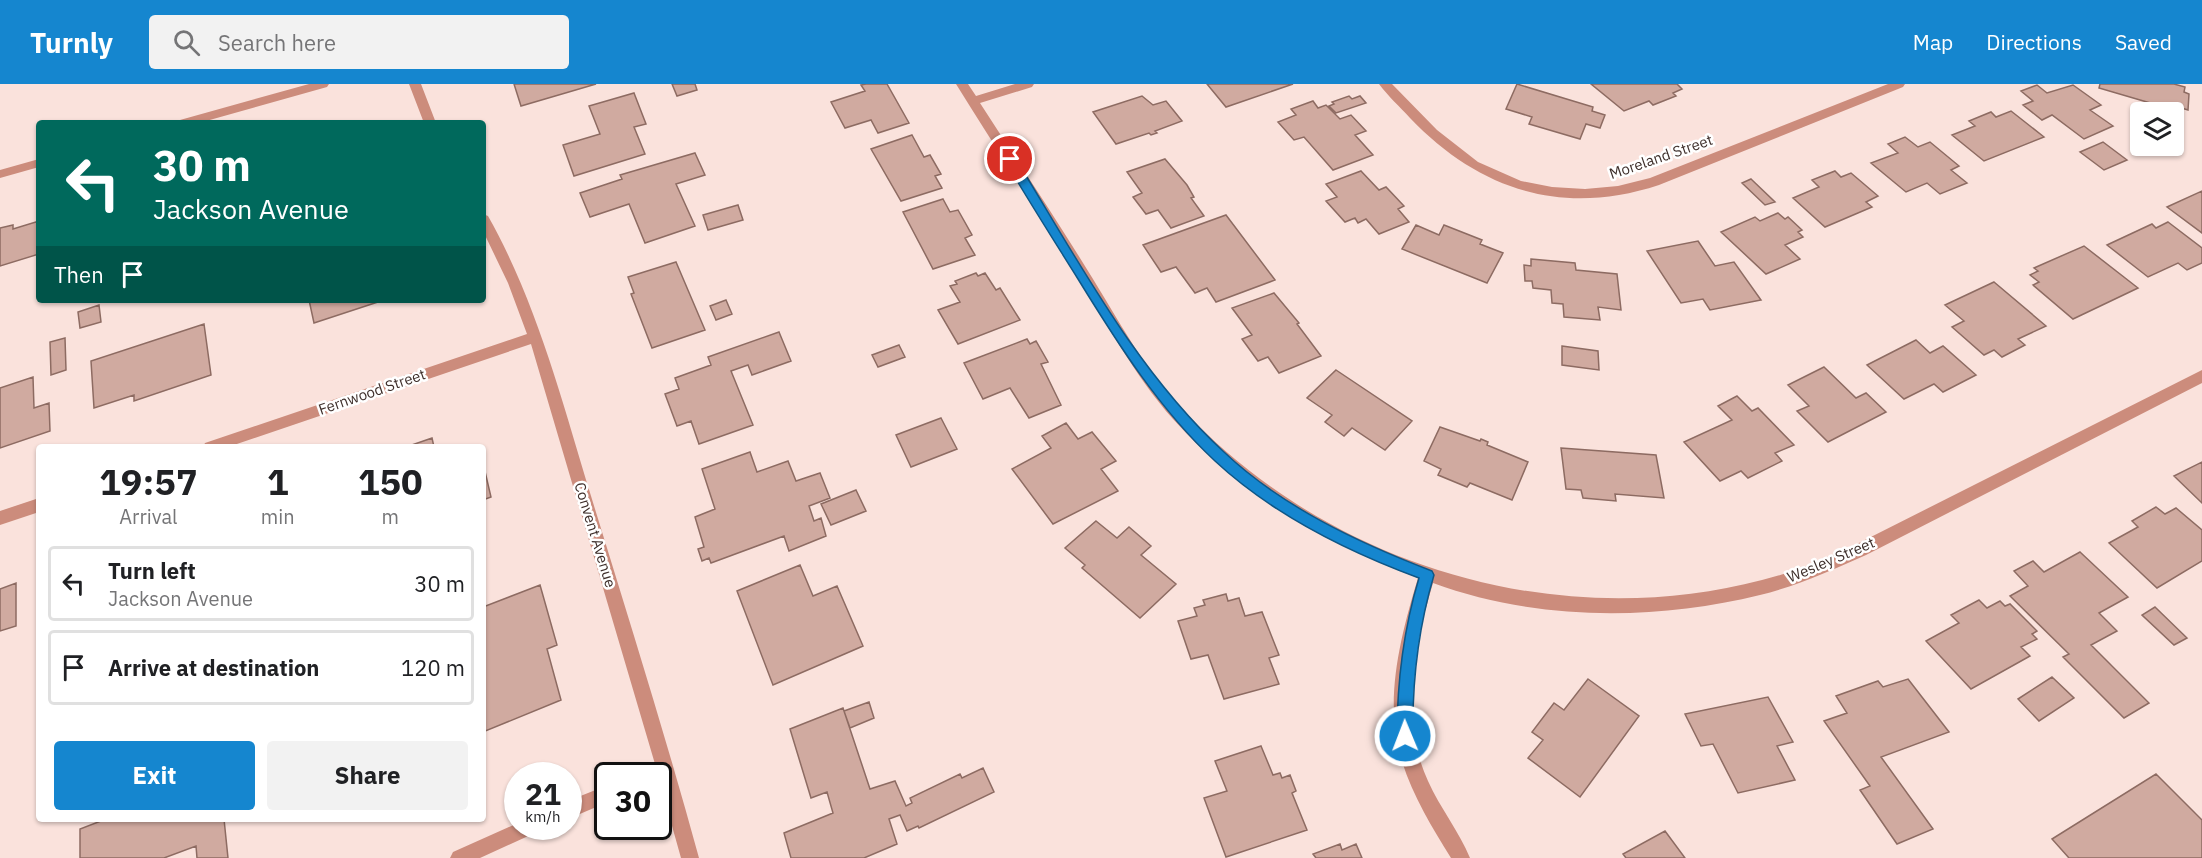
<!DOCTYPE html>
<html lang="en">
<head>
<meta charset="utf-8">
<style>
	:root { --surface:#fff; --page:#f2f2f2; --text:#202124; --muted:#757577; --line:#e0e0e0; --accent:#1586cf }
	body { margin:0; font-family:"IBM Plex Sans",sans-serif; background:var(--page); color:var(--text); height:100vh; display:flex; flex-direction:column; font-size:22px; white-space:nowrap }
	* { box-sizing:border-box; margin:0 }
	p { font-size:20px; color:var(--muted) }
	.icon { flex:none; width:33px; height:33px; fill:none; stroke:currentColor; stroke-width:2; stroke-linecap:round; stroke-linejoin:round }
	.map { position:relative; flex:1; overflow:hidden }
	.panel { position:absolute; left:36px; top:360px; width:450px; height:378px; display:flex; flex-direction:column; background:var(--surface); border-radius:6px; box-shadow:0 2px 4px #0004 }
	.panel>* { flex:none }
	.top-card { position:absolute; left:36px; top:36px; width:450px; height:183px; border-radius:6px; box-shadow:0 2px 4px #0004; background:#00695c; color:#fff; overflow:hidden }
	.buttons { position:absolute; left:2130px; top:18px; display:grid; gap:12px }
	.buttons a { display:grid; place-items:center; width:54px; height:54px; border-radius:6px; background:var(--surface); box-shadow:0 2px 4px #0004; font-size:30px }
	.speed { position:absolute; left:504px; top:678px; display:flex; gap:12px; font-size:30px; font-weight:700; text-align:center }
	.speed>* { display:grid; place-content:center; width:78px; height:78px; border-radius:50%; background:var(--surface); box-shadow:0 2px 4px #0004; line-height:1 }
	.speed small { font-size:15px; font-weight:400 }
	.speed .limit { border:3px solid #111; border-radius:9px; background:#fff; color:#111 }
	.pin { position:absolute; display:grid; place-items:center; width:51px; height:51px; color:#fff; margin:-26px; border:3px solid #fff; border-radius:50%; box-shadow:0 2px 6px #0007 }
	.me { position:absolute; width:66px; margin:-33px; rotate:359deg; stroke-linejoin:round; filter:drop-shadow(0 0 4px #0008) }
	.turn { display:flex; align-items:center; gap:21px; height:126px; padding:0 18px; font-size:27px }
	.turn .icon { width:78px; height:78px; stroke-width:2.5 }
	.turn b { display:block; font-size:42px; line-height:51px }
	.then { display:flex; align-items:center; height:57px; padding:0 18px; background:#0003; gap:12px; font-size:22px }
	.eta { display:flex; justify-content:space-evenly; align-items:center; height:102px; text-align:center }
	.eta b { font-size:36px; font-weight:700; line-height:42px }
	.cta { display:flex; gap:12px; margin-top:auto; padding:12px 18px }
	.cta a { flex:1; height:69px; border-radius:6px; background:var(--accent); color:#fff; font-size:24px; font-weight:700; line-height:69px; text-align:center }
	.cta a+a { background:var(--page); color:var(--text) }
	ul { padding:0; list-style:none }
	li { display:flex; align-items:center; gap:18px; height:75px; margin:0 12px 9px; padding:0 6px; border:3px solid var(--line); border-radius:6px }
	li div { flex:1 }
	li b { display:block; font-size:22px }
	li em { font-style:normal }
	header { display:flex; align-items:center; gap:36px; box-sizing:border-box; height:84px; padding:0 30px; background:var(--accent); color:#fff }
	header strong { font-size:28px }
	nav { display:flex; gap:33px; margin-inline-start:auto; font-size:21px }
	.search { width:420px; height:54px; background:var(--page); display:flex; align-items:center; gap:15px; box-sizing:border-box; padding:0 21px; border-radius:6px; color:var(--muted); font-size:22px }
	.map>svg:first-child { display:block }
</style>
</head>
<body>
<header>
<strong>Turnly</strong>
<div class="search"><svg class="icon" aria-label="search" viewBox="0 0 24 24"><circle cx="10" cy="10" r="6"/><path d="M15 15l6 6"/></svg>Search here</div>
<nav><a>Map</a><a>Directions</a><a>Saved</a></nav>
</header>
<div class="map">
<svg width="2202" height="774" viewBox="0 0 2202 774">
	<rect width="100%" height="100%" fill="#fae2dc"/>
	<!-- building -->
	<path fill="#d0aaa0" stroke="#8d6b62" stroke-width="1.5" d="M514,0H596L521,22Z
		M672,0H695L697,6L677,12Z
		M866,0H887L909,39L878,49L871,36L845,44L831,18L865,7L861,1Z
		M1207,0H1293L1226,23Z
		M1517,0L1593,23L1592,27L1605,31L1600,44L1586,40L1580,55L1529,40L1532,33L1506,25Z
		M1591,0H1677L1682,5L1673,9L1676,12L1653,21L1649,17L1624,27Z
		M2100,0H2174L2185,3L2184,8L2189,10L2188,26L2165,19L2164,23L2099,4Z
		M2037,1L2047,9L2073,1L2101,21L2090,26L2113,42L2084,55L2052,31L2042,36L2023,21L2033,17L2021,7Z
		M634,9L646,40L634,43L645,70L574,92L563,61L600,50L589,22Z
		M1142,12L1153,21L1166,17L1182,37L1155,47L1157,49L1151,51L1149,49L1116,60L1093,28Z
		M1349,12L1352,15L1360,12L1366,19L1336,29L1329,22L1334,20L1332,18Z
		M1313,17L1318,24L1326,21L1340,35L1351,31L1366,47L1355,51L1373,71L1333,86L1304,53L1294,56L1278,38L1296,31L1291,25Z
		M2011,27L2044,53L1984,77L1952,51L1975,42L1969,37L1991,28L1996,33Z
		M912,51L924,73L930,71L941,90L935,92L942,104L901,117L871,65Z
		M1905,53L1918,63L1930,58L1959,82L1951,86L1967,99L1940,110L1927,99L1906,108L1871,79L1898,69L1888,60Z
		M2103,58L2127,76L2104,86L2080,68Z
		M695,69L705,91L676,100L695,142L645,159L629,120L590,133L580,109L622,95L620,91Z
		M1165,75L1187,101L1194,113L1191,114L1204,132L1171,144L1158,126L1146,130L1133,113L1142,109L1127,88Z
		M1361,87L1379,106L1386,103L1404,122L1398,125L1409,138L1379,150L1366,135L1358,139L1355,134L1345,138L1326,117L1337,113L1326,100Z
		M1835,87L1841,93L1851,89L1878,112L1866,118L1872,123L1825,143L1793,114L1819,103L1812,96Z
		M1751,95L1775,118L1765,121L1742,99Z
		M2202,107V149L2167,123Z
		M943,115L950,128L958,126L972,151L965,154L975,171L933,185L903,128Z
		M738,121L743,136L708,146L703,131Z
		M1778,129L1785,135L1788,133L1802,146L1798,148L1803,153L1785,161L1800,175L1766,190L1721,148L1755,133L1760,137Z
		M1226,131L1275,196L1216,218L1207,204L1195,209L1176,183L1161,188L1143,161Z
		M39,137V170L0,182V144L13,141V145Z
		M2168,138L2202,164V179L2187,186L2178,179L2148,193L2107,161L2152,140L2156,144Z
		M1416,141L1439,151L1444,141L1482,156L1480,160L1503,169L1487,199L1402,165Z
		M1698,157L1715,182L1734,178L1761,216L1710,226L1703,215L1681,219L1647,167Z
		M2084,162L2138,204L2073,235L2033,201L2039,198L2030,191L2038,187L2034,184Z
		M1531,175L1575,179L1576,186L1617,190L1621,226L1598,223L1600,236L1564,233L1563,220L1552,219L1551,206L1533,204L1532,197H1525L1524,181L1531,182Z
		M676,178L705,246L652,264L631,210L634,209L628,193Z
		M976,189L978,192L985,189L996,206L1000,204L1020,236L958,260L938,226L960,218L950,202L957,200L955,197Z
		M1994,198L2046,242L2018,255L2025,261L2002,273L1994,266L1984,271L1952,243L1964,237L1945,221Z
		M1274,209L1299,239L1297,240L1321,272L1279,289L1268,273L1258,277L1242,255L1252,251L1232,224Z
		M309,216H384L314,239Z
		M726,216L732,230L716,236L710,222Z
		M99,221L101,238L80,244L78,228Z
		M204,240L211,291L134,317V311L94,324L91,277Z
		M779,248L791,277L752,291L748,281L731,287L753,341L699,360L691,337L677,342L665,310L679,305L675,294L711,281L708,273Z
		M65,254L66,286L51,291L50,258Z
		M1027,255L1030,260L1036,257L1048,278L1041,280L1061,321L1029,334L1010,304L983,315L964,279Z
		M1916,256L1930,269L1943,262L1976,291L1943,308L1934,300L1904,315L1867,281Z
		M899,261L905,273L878,283L872,271Z
		M1562,262L1598,267L1599,286L1562,281Z
		M1824,283L1856,314L1866,309L1886,328L1828,358L1797,327L1809,322L1788,301Z
		M1336,286L1412,337L1385,366L1352,344L1344,352L1325,338L1332,331L1307,314Z
		M33,293L34,324L49,319L50,347L0,364V304Z
		M1737,312L1752,327L1758,324L1794,361L1775,369L1782,377L1748,394L1741,387L1720,397L1684,358L1732,336L1718,322Z
		M941,334L957,365L911,383L896,351Z
		M1066,339L1078,355L1092,348L1116,377L1101,385L1118,407L1053,440L1012,385L1051,364L1042,352Z
		M1440,343L1480,357L1481,355L1488,358L1487,361L1528,378L1512,416L1470,399L1467,403L1438,391L1441,385L1424,377Z
		M432,354L434,363H406Z
		M1561,364L1656,371L1664,414L1615,410L1616,417L1583,414L1581,406L1566,405Z
		M750,368L757,388L788,377L796,397L820,389L830,414L809,422L814,437L821,434L826,452L789,467L784,452L711,479L709,474L702,477L698,465L704,463L695,433L715,425L702,385Z
		M2202,378V419L2174,392Z
		M483,379L491,413L483,416Z
		M856,406L866,427L831,441L821,420Z
		M2156,423L2165,430L2176,424L2202,446V477L2157,504L2109,459L2138,443L2132,437Z
		M1096,437L1117,454L1129,443L1151,462L1141,471L1176,500L1140,534L1082,484L1085,481L1065,464Z
		M2080,468L2128,513L2099,529L2117,547L2091,561L2149,619L2124,634L2063,573L2069,570L2010,512L2028,502L2014,487L2033,477L2044,488Z
		M800,481L813,512L837,502L863,562L773,601L737,507Z
		M16,499V542L0,547V505Z
		M540,501L557,561L547,565L561,616L483,648V523Z
		M1226,510L1228,517L1239,514L1245,532L1262,528L1279,571L1269,574L1279,600L1224,615L1208,571L1191,575L1178,537L1197,532L1194,524L1205,521L1203,516Z
		M1979,516L1987,524L2000,517L2005,522L2010,520L2037,547L2032,550L2037,555L2021,563L2030,572L1971,605L1926,557L1959,539L1951,531Z
		M2155,523L2187,554L2174,561L2142,531Z
		M2052,593L2074,614L2039,637L2018,615Z
		M1588,595L1639,632L1580,713L1528,674L1543,656L1532,648L1554,619L1564,626Z
		M1908,595L1949,648L1881,673L1933,745L1897,760L1860,706L1870,702L1824,637L1847,629L1836,612L1878,597L1883,603Z
		M1768,613L1793,658L1777,662L1795,696L1738,709L1713,660L1701,662L1685,630Z
		M869,618L874,634L850,644L844,627Z
		M843,624L870,705L895,697L906,722L912,719L910,714L960,690L962,694L983,684L994,708L919,744L918,742L907,747L900,731L889,735L897,760L864,774H791L784,749L833,729L827,708L811,714L790,645Z
		M1261,662L1273,691L1280,689L1282,694L1290,691L1296,707L1292,709L1307,746L1226,773L1204,714L1227,707L1215,677Z
		M2156,690L2202,736V774H2069L2052,755Z
		M106,735H224L228,774H197L196,762L164,774H80V745Z
		M1665,747L1685,774H1626L1623,770Z
		M1340,760L1342,766L1356,760L1362,774H1316L1313,770Z"/>
	<g fill="none" stroke-linecap="round" stroke-linejoin="round">
		<!-- minor -->
		<path fill="#cc8c7c" fill-rule="evenodd" d="M409,0H421L436,39H424Z
			M956,0H968L976,12L1015,0H1034L1032,3L980,19C1016,75 1053,130 1088,187C1118,235 1145,287 1185,328C1330,482 1557,550 1762,496C1795,488 1825,475 1855,461L2202,286V299L1866,471C1832,486 1797,502 1760,511C1654,537 1536,537 1433,499C1414,563 1399,634 1428,697C1440,724 1459,747 1470,774H1451C1428,737 1403,696 1396,652C1388,600 1403,544 1418,494C1326,459 1239,409 1173,335C1134,291 1106,238 1075,188C1036,125 995,63 956,0Z
			M1379,0H1392L1437,46L1478,78L1521,97L1552,103L1585,105L1618,102L1650,94L1888,0H1905L1903,3L1659,101C1562,133 1479,106 1410,34C1400,23 1388,12 1379,0Z
			M483,130L488,132C537,219 562,317 591,412C628,533 666,653 699,774H681L658,692H640L643,686L655,680L531,260L228,363H203L205,359L527,250L508,199L483,147Z
			M39,414V428L0,441V427Z
			M608,701V718L568,735V717Z
			M518,739V742H540L537,748L480,774H450L453,768Z"/>
		<!-- tertiary -->
		<path fill="#cc8c7c" fill-rule="evenodd" d="M309,0H329L327,3L199,39H178L180,36Z
			M39,75V83L0,94V86Z"/>
	</g>
	<!-- route -->
	<path fill="#1586cf" stroke="#0e5787" stroke-width="1.5" d="M1010,71L1014,72C1077,174 1135,286 1224,368C1282,423 1359,459 1432,487L1434,491C1418,545 1412,596 1413,652L1411,657L1405,660L1400,657L1397,652C1397,597 1403,547 1419,494C1346,467 1272,430 1215,377C1159,325 1118,260 1078,195C1053,155 1028,116 1004,75Z"/>
	<g text-anchor="middle" stroke-width="5" stroke-linejoin="round" paint-order="stroke">
		<!-- street labels -->
		<g font-size="15" fill="#3e2f2b" stroke="#fff">
			<text transform="translate(1661 73) rotate(-19)" y="5">Moreland Street</text>
			<text transform="translate(372 308) rotate(-19)" y="5">Fernwood Street</text>
			<text transform="translate(595 451) rotate(73)" y="5">Convent Avenue</text>
			<text transform="translate(1831 476) rotate(-23)" y="5">Wesley Street</text>
		</g>
	</g>
</svg>
<div class="buttons">
<a><svg class="icon" aria-label="layers" viewBox="0 0 24 24"><path d="M12 4l9 5-9 5-9-5zM3 14l9 5 9-5"/></svg></a>
</div>
<div class="speed"><div>21<small>km/h</small></div><div class="limit">30</div></div>
<div class="pin" style="left:1010px;top:75px;background:#d93025"><svg class="icon" aria-label="arrive" viewBox="0 0 24 24"><path d="M6 21V4h12l-3 4 3 4H6"/></svg></div>
<svg class="me" style="left:1405px;top:652px" viewBox="-20 -20 40 40"><circle r="17" fill="#1586cf" stroke="#fff" stroke-width="3"/><path d="M0-11L8 9 0 5-8 9z" fill="#fff"/></svg>
<div class="top-card">
<div class="turn"><svg class="icon" aria-label="left" viewBox="0 0 24 24"><path d="M17 20v-9H6M10 6l-5 5 5 5"/></svg><div><b>30 m</b>Jackson Avenue</div></div>
<div class="then">Then<svg class="icon" aria-label="arrive" viewBox="0 0 24 24"><path d="M6 21V4h12l-3 4 3 4H6"/></svg></div>
</div>
<section class="panel">
<div class="eta">
<div><b>19:57</b><p>Arrival</p></div>
<div><b>1</b><p>min</p></div>
<div><b>150</b><p>m</p></div>
</div>
<ul>
<li><svg class="icon" aria-label="left" viewBox="0 0 24 24"><path d="M17 20v-9H6M10 6l-5 5 5 5"/></svg><div><b>Turn left</b><p>Jackson Avenue</p></div><em>30 m</em></li>
<li><svg class="icon" aria-label="arrive" viewBox="0 0 24 24"><path d="M6 21V4h12l-3 4 3 4H6"/></svg><div><b>Arrive at destination</b></div><em>120 m</em></li>
</ul>
<div class="cta"><a>Exit</a><a>Share</a></div>
</section>
</div>
</body>
</html>
